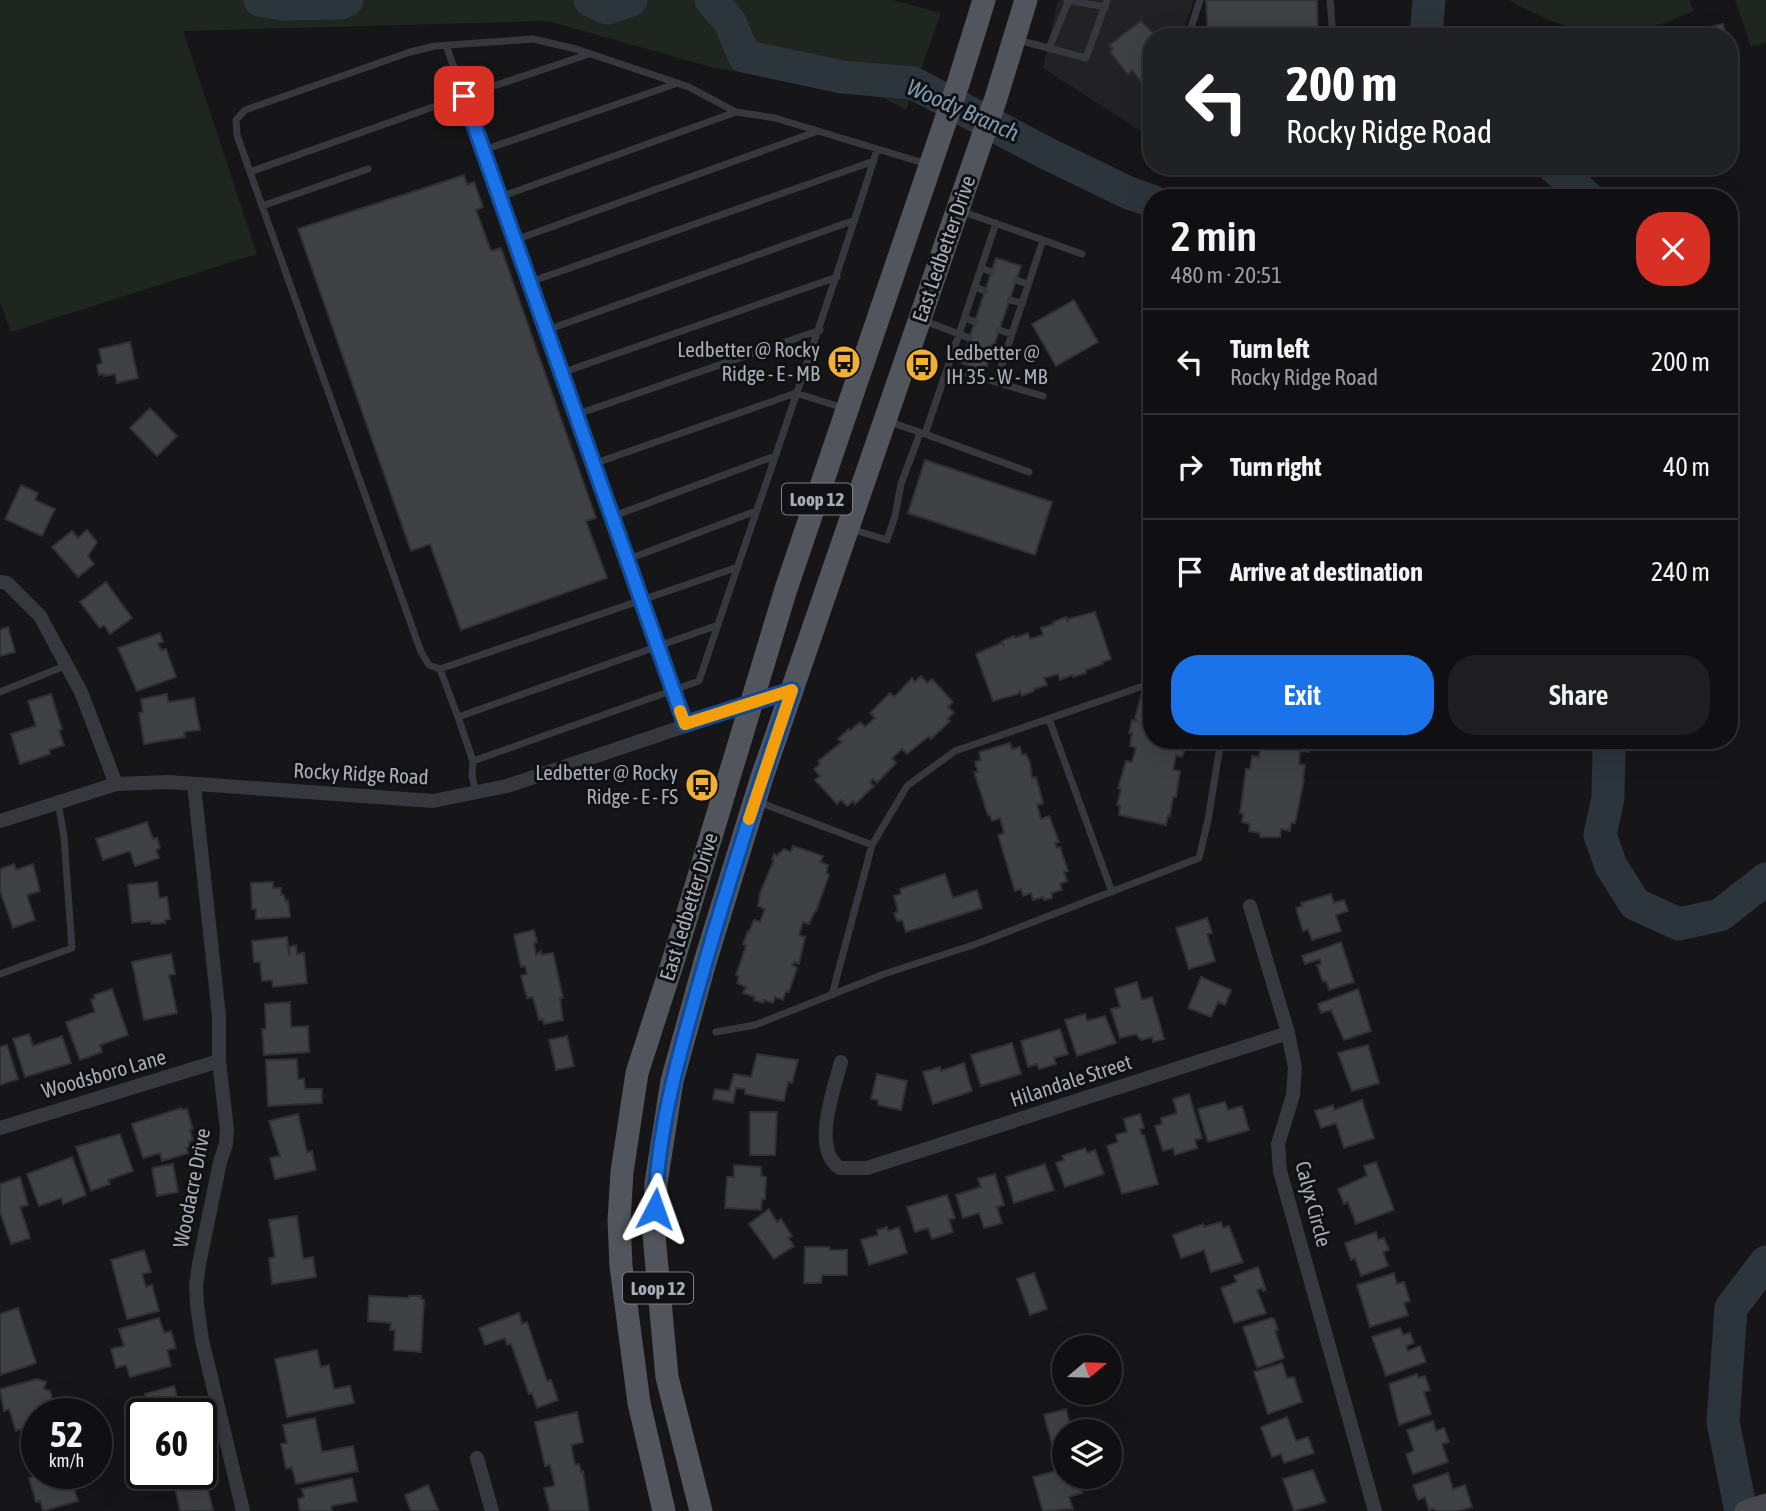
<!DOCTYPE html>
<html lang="en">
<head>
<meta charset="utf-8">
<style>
	:root { --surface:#101012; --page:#1e1e20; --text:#f1f3f6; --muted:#9c9d9f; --line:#303032; --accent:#1a73e8 }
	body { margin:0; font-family:"Asap Condensed",sans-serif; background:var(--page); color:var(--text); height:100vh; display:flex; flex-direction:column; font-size:26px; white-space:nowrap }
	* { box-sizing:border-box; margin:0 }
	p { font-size:23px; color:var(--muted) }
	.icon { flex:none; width:38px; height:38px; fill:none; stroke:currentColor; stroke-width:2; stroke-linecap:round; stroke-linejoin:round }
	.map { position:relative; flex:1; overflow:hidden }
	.drawer { position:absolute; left:1143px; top:189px; width:595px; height:560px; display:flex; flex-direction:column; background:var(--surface); border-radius:28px; box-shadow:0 7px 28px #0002,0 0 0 2px var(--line) }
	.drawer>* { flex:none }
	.hud { position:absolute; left:1143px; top:28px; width:595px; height:147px; border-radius:28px; box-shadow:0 7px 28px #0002,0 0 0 2px var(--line); background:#202124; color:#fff; overflow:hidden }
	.needle { width:46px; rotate:71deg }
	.buttons { position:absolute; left:1052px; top:1335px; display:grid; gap:14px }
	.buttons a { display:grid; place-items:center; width:70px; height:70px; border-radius:50%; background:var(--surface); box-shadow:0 7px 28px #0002,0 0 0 2px var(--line); font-size:35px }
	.speed { position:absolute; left:21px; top:1398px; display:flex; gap:14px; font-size:35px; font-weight:700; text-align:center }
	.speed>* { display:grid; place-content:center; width:91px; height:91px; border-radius:50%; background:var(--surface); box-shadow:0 7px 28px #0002,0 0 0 2px var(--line); line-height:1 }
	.speed small { font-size:18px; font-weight:400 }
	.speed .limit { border:4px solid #111; border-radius:10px; background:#fff; color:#111 }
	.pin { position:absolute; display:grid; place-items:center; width:60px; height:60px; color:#fff; margin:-30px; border-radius:14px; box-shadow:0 4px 10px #0006 }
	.me { position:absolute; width:77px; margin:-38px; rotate:4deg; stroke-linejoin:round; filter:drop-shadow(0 0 5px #0008) }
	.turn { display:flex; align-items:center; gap:24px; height:147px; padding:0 28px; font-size:32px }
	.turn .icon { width:91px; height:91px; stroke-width:2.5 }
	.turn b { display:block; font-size:49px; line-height:60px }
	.round { display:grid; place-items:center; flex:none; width:74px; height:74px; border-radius:28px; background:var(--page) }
	.overview { display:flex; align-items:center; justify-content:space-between; height:119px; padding:0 28px }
	h1 { font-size:42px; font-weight:600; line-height:52px }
	.primary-button { display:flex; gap:14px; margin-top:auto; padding:14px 28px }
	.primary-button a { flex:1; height:80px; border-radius:28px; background:var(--accent); color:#fff; font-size:28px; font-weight:600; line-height:80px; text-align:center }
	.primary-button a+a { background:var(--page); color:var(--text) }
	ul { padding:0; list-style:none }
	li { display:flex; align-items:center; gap:21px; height:105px; padding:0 28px; border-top:2px solid var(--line) }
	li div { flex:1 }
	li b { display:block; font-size:26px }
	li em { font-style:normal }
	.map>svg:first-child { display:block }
</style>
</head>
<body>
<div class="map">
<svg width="1766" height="1511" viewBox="0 0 1766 1511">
	<rect width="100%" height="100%" fill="#161618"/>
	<!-- built -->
	<path fill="#222225" d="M1058,0H1194L1181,37H1152V123L1147,135L1043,68Z"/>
	<!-- green -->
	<path fill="#1e261f" d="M0,0H892L941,13L906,110L884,98L711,67L548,21L183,31L257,254L11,332L0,302Z
		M1509,0H1689L1694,11C1679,17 1664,24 1648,28C1595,40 1555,26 1509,0Z
		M1735,0H1766V42L1751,47Z"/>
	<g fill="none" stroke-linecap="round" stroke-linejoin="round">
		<!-- river -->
		<path stroke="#2c353c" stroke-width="33" d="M260,0L282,4L340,3L347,0
			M590,0L607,8L631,0
			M711,0L730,22L744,56L842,77L913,83L1048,154L1129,193L1152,201
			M1426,37L1429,0
			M1553,166L1588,198
			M1607,740L1609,748L1608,798L1600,835L1611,866L1635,904L1679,924L1720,915L1766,879
			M1741,1511L1723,1422L1731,1308L1766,1262"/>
	</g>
	<!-- building -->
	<path fill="#404145" stroke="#303034" stroke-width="2" d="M1206,0H1317L1318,37H1275V34L1208,37Z
		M1141,21L1157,37H1152V74L1149,76L1152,80V88L1148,91L1132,70L1128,75L1110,52L1113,49L1109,45Z
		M1723,24L1727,37H1713L1710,27Z
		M464,175L467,185L474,182L483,207L476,210L491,251L501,248L596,518L586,521L607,578L461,630L430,544L411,551L298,229Z
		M996,258L1021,266L985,372L961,363Z
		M1074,300L1098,342L1056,366L1032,324Z
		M130,342L138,378L117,383L115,374L104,376V374L99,375L97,365L102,363L99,349Z
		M150,408L177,436L157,456L130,428Z
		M925,460L1052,502L1035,555L908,513Z
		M21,485L38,493L35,500L55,509L42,536L5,519Z
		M87,530L97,542L88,556L94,564L78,577L52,547L72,531L78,538Z
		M106,582L132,618L110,634L104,625L100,628L80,602Z
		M1095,612L1111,659L1102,662L1103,664L1086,670V668V673L1073,677L1072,675L1060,680L1058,674L1044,678L1047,685L1034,689V691L1022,696L1020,691L1018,694L993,701L976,654L1001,643L1003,645L1002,641L1014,636L1015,638L1028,633L1030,639L1043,635L1041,628L1054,624L1053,622L1066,617L1068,622V619Z
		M8,627L15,652L0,656V630Z
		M160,633L163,642L158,643L161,650L166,649L176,677L137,691L118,648Z
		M921,676L927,683L932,679L953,702L948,707L954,713L947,719L950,721L931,739L929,736L907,754L902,749L892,758L896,763L877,783L873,779L870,782L874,786L855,804L853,801L847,806L841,800L837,804L815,780L820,776L814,769L820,764L818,761L842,742L838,739L849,729L850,731L860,722L865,727L875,718L870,713L890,693L894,697L912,678L915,682Z
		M1142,692L1152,694V740H1188L1182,757L1176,755L1173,770L1180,771L1176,797H1173L1170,816L1168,815L1166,825L1119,815L1120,806L1117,805L1121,789L1118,788L1126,761L1132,762L1136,748L1130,746L1132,733H1129L1132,720L1137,721L1135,718Z
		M51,694L62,729L59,730L64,745L49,750L50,754L20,764L11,734L36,726L28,701Z
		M167,694L168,702L194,698L200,730L184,732L185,737L144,744L139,713L143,712L141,699Z
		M1255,740H1311L1309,752L1300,751L1299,764L1305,765L1303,779L1304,780L1295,823H1291L1290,831L1281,829L1280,837H1260V833L1249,831L1250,824L1242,822L1243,813H1240L1246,769H1250L1252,756L1259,757L1261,742Z
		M1010,743L1012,749L1020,747L1022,755L1026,754L1030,763L1032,778L1036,777L1043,803L1037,805L1041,819L1049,816L1059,842L1055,843L1057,848L1060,847L1068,871L1064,872L1067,881L1060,884L1062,890L1051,893L1052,898L1044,900L1043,897L1033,900L1031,893L1023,896L1021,889L1015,891L998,835L1004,833L1000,818L992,821L990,815H988L974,772H978L975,762L981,760L979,752Z
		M147,822L153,839L157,838L160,848L156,850L159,858L135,866L130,851L103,860L96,839Z
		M793,846L823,856L820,862L828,865L826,873L829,875L816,911H815L809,924L803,922L799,935L805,937L799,964L794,962L792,965L797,968L789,992L786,991L783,1000L775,997L773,1003L764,1000L763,1003L754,1000L755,997L743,993L746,987L737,983L739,976L736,975L746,946L743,944L748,931L749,932L754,920L760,922L765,909L758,906L760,893L774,860L772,859L774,854L777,856L784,849L791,852Z
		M14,864L16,870L33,864L40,891L27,895L35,920L13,928L0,891V869Z
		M945,874L953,898L977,890L982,908L906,932L902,920L897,921L894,913L898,912L894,896L901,894L900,889Z
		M157,882L159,898L167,897L170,919L165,920V923L151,924V921L132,923L128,885Z
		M273,882V888H281V895H284L285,901H288L290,917L256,919V909H252L251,883Z
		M1331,894L1334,903L1344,900L1348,911L1336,915L1341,931L1312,940L1308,929L1303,931L1296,908L1302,906L1301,903Z
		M1207,918L1212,933L1207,934L1215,961L1189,969L1176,928Z
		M534,930L537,942L534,943L536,955L541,951V955L553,953L563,998H560L563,1020L544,1024L543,1019L539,1020L533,997L527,998L521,976L527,974L525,966L521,967L514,935Z
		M287,937L289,955H290L289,947L296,945L297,954L304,953L307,983L273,987L272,980L262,981L260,962H254L252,941Z
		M1341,942L1354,982L1329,990L1326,981L1323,982L1317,965L1321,964L1320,959L1305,964L1302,956Z
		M171,954L175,974L169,975L177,1013L144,1020L132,962Z
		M1201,977L1231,990L1225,1005L1218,1002L1211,1017L1188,1008Z
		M1137,982L1142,1000L1152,997L1164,1039L1153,1042L1152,1037L1141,1040L1136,1034L1120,1038L1111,1009L1120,1007L1115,989Z
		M112,989L128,1035L100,1045L102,1052L80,1060L66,1022L95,1012L91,1000L95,998L94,995Z
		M1358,989L1371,1031L1344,1040L1331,1010L1321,1013L1318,1004Z
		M290,1002L291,1027L308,1026L309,1052L264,1055L262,1029H266L265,1004Z
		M1085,1014L1087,1021L1105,1016L1116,1043L1077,1056L1065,1020Z
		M1060,1029L1068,1054L1054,1058L1056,1064L1039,1069L1037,1064L1028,1067L1021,1041Z
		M29,1034L33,1046L62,1036L71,1063L25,1077L13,1039Z
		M567,1036L574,1066L556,1070L549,1040Z
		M1012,1043L1021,1074L981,1086L971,1055Z
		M7,1045L18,1079L0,1085V1047Z
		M1368,1045L1379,1083L1352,1091L1338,1053Z
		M757,1054L798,1060L792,1083L788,1082L784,1101L745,1094V1089L736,1088L733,1103L713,1099L715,1089L729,1091L734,1074L751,1077Z
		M297,1059L298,1079H304L305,1089H322V1103L268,1106L266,1060Z
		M964,1063L972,1091L933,1104L923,1072L940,1067L941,1071Z
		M877,1074L907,1081L901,1110L878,1105V1100L871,1099Z
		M1189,1094L1202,1138L1195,1140L1197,1148L1175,1155L1173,1148L1163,1151L1155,1126L1162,1124L1161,1118L1177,1113L1173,1099Z
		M1362,1100L1374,1138L1344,1148L1336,1123L1321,1128L1315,1111L1333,1105L1334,1110Z
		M1225,1102L1228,1110L1242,1106L1249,1130L1208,1142L1198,1109Z
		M181,1108L182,1110L187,1109L193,1129L190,1130L193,1140L189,1142L190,1147L186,1148L188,1153L162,1161L160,1153L143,1158L132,1124Z
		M750,1112H777L775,1155H750Z
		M298,1114L307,1152L312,1151L316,1170L275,1179L270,1158L280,1156L269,1121Z
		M1140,1114L1144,1128L1140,1129L1142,1135H1144L1158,1184L1122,1194L1107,1146L1118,1142L1116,1135L1127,1132L1124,1119Z
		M120,1134L133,1171L108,1180L110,1184L91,1191L76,1147Z
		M1085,1148L1087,1153L1095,1150L1104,1174L1065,1187L1056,1163L1064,1160L1062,1156Z
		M72,1157L86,1195L63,1204L61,1198L39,1206L27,1174Z
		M1376,1162L1394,1210L1356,1224L1348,1202L1344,1204L1338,1189L1367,1176L1364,1166Z
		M173,1164L178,1192L157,1196L152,1168Z
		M1045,1164L1054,1190L1014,1203L1006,1177Z
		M734,1165L761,1167V1176L766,1177L765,1199H762L761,1210L725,1208L727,1177H734Z
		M995,1174L1004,1205L997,1207L1002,1223L984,1228L979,1213L963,1218L956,1195L981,1187L978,1179Z
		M20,1177L28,1205L20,1207L30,1238L11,1244L0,1212V1184Z
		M947,1195L955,1218L949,1220L953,1232L932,1239L928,1228L915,1232L907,1207Z
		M769,1209L777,1222L781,1219L792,1236L788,1238L794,1246L774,1259L749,1224Z
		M297,1216L303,1259L313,1257L316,1277L272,1284L269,1258L275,1257L269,1220Z
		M1221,1222L1223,1228L1229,1226L1243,1262L1211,1272L1204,1250L1181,1258L1173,1235L1203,1224L1204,1227Z
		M887,1227L888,1231L899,1227L907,1253L869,1265L861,1240L878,1235L877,1230Z
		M1376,1232L1378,1240L1384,1238L1389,1250L1383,1252L1388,1266L1361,1276L1355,1258L1351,1260L1345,1243Z
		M805,1247H829L830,1250H847V1275H822L821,1283H804Z
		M144,1250L151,1272L142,1274L146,1287L152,1285L159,1311L127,1319L111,1260Z
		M1258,1267L1266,1290L1263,1291L1262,1288L1257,1290L1266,1313L1234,1323L1221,1288L1237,1282L1234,1276Z
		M1034,1273L1047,1309L1030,1315L1017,1279Z
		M1394,1273L1397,1284L1404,1282L1410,1301L1404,1303L1408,1315L1370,1327L1357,1285Z
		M369,1296L409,1298V1296H421V1299L424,1300L421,1352L394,1350L395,1330H390L391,1323L368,1321Z
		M18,1308L36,1363L0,1375V1314Z
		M519,1313L522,1324L527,1322L547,1381L551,1380L558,1400L537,1408L532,1393L529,1394L511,1344L507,1345L505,1338L485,1345L479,1328Z
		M159,1318L164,1333L171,1331L176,1348L167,1350L171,1366L130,1377L126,1365L116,1368L111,1349L124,1346L119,1329Z
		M1271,1318L1274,1319L1278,1330L1275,1331L1284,1358L1257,1368L1243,1327Z
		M1400,1328L1403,1335L1410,1333L1414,1343L1406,1346L1408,1351L1420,1346L1426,1362L1386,1376L1372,1337Z
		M317,1350L321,1367L329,1365L334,1389L350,1386L354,1403L287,1417L275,1359Z
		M1282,1363L1287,1378L1294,1377L1302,1402L1268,1414L1254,1372Z
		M1417,1374L1418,1378L1425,1376L1430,1390L1424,1392L1431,1414L1399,1425L1389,1384Z
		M37,1379L46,1382L44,1389L50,1391L57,1414H37V1424L16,1431L9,1409L4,1411L0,1389Z
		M174,1386L182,1414H142L140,1417L136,1403L147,1400L145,1394Z
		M1066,1409L1072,1432H1064V1477H1078L1082,1493L1069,1497L1073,1509L1043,1511L1033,1477L1056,1471L1053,1460L1056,1459L1044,1415Z
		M577,1412L583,1442L571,1445L575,1465L579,1464L581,1472L583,1471L589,1511H550L544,1488L555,1486L550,1465L545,1466L535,1422Z
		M1287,1417L1296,1441L1308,1437L1314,1453L1284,1463L1281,1454L1272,1457L1261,1427Z
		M315,1418L322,1452L353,1446L358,1471L296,1484L292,1467L286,1469L281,1444L287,1443L283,1425Z
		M1433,1421L1436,1431L1444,1428L1449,1442L1442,1444L1448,1462L1413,1474L1406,1454L1414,1451L1407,1430Z
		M37,1447V1474H60L63,1485L72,1483L78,1501L43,1511L40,1501L36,1502L29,1478L34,1476L31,1467L36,1466L31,1449Z
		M202,1465L213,1510L208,1511H180L172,1474L145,1481L143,1474H201Z
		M1313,1470L1326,1502L1294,1511L1283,1479Z
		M1448,1473L1453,1489L1465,1485L1472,1507L1459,1511H1435L1434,1508L1429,1510L1425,1497L1418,1500L1413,1485Z
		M352,1478L357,1501L331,1506L332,1511H300L298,1499L304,1497L302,1489Z
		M428,1485L439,1511H411L405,1495Z"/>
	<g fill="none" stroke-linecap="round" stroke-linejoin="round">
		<!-- lane -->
		<path stroke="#37383d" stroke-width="7" d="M1067,0L1105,7
			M1330,0L1333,37
			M1188,37L1200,0
			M1018,40L1086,58L1107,0
			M446,45L464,96L589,54
			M1049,48L1069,0
			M484,150L678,83
			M250,172L237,135L236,120L245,110L410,52L435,46L533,39L576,49L689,87L736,112L775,118L818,131
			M500,197L736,112
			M262,206L368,169
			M961,211L1043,240
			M981,268L992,272
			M1016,280L1028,284
			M530,282L874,161
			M975,287L985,291
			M1010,300L1022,303
			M965,318L975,322
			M922,320L959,334L996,223
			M547,330L855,220
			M999,330L1012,334
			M994,346L1006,350
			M948,368L1043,396
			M561,373L837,277
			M996,382L1043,240L1082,254
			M575,415L820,330
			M887,421L925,434L959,334L969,338
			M925,434L1029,472
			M593,464L796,393L843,408
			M611,517L775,456
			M851,529L887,540L895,516L901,484L920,433
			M626,560L756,511
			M440,669L738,567
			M0,692L67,665
			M458,717L440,669L429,665L421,652L250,172L464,96L515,240
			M1049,719L1112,892
			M685,725L515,240L818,131L927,164
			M473,761L699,681C758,504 821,328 877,150
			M476,792L472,776L473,761L458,717L718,625
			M759,802L872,845
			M0,974L72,948L64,837L58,802
			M832,995L872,845L907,786L955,751L1152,683
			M716,1032L755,1025L884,974L976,944L1199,858L1208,820L1221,740"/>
		<!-- street -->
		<path stroke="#37383d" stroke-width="14" d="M0,582L7,583L40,616L81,692L116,784
			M194,785L219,1016V1061L227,1130L226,1144L220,1162L199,1264L196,1286L197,1304L202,1340L243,1511
			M0,821L116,784L169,782L433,801L507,786L792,690
			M1250,906L1288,1033L1295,1068L1293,1095L1278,1144L1280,1171L1375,1511
			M841,1062C834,1089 811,1150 840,1168H867L1288,1033
			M0,1128L219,1061
			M477,1458L492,1511"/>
		<!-- secondary -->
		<path stroke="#45474d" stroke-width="21" d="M1745,1511L1766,1504"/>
		<!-- primary -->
		<path stroke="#53555c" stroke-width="23" d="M664,1511L639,1403L621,1266L619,1221L622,1172L637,1073L676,952L786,589L959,81L984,0
			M701,1511L667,1377L654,1235L656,1183L672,1081L705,962L762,777L996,98L1026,0"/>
	</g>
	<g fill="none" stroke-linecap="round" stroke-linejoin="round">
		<defs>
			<path id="route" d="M464,96L685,724L792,690C759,787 727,885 699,985C678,1058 657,1132 655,1209"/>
		</defs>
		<!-- route casing -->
		<use href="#route" stroke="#114b97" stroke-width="18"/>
		<!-- route -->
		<use href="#route" stroke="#1a73e8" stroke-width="12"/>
		<!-- slow -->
		<path stroke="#f59e0b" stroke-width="12" d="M680,711L685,724L792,690L749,819"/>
	</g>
	<!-- icons -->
	<defs>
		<symbol id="bus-disc" viewBox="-11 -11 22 22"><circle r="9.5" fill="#f2b134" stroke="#111113"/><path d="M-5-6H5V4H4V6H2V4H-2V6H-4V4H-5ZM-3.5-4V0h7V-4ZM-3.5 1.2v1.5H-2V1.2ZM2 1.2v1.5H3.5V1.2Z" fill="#111"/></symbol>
	</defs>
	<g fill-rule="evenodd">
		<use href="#bus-disc" x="825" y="343" width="38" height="38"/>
		<use href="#bus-disc" x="903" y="346" width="38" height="38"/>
		<use href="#bus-disc" x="683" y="766" width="38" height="38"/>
	</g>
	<g text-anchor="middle" stroke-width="6" stroke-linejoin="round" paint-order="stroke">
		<!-- shield labels -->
		<g fill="#111113" stroke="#7b7e86" stroke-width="2">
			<rect x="782" y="483.5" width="70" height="31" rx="5"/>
			<rect x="623" y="1272.5" width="70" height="31" rx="5"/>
		</g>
		<g font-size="19" font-weight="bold" fill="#a8adb8">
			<text x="817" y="506">Loop 12</text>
			<text x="658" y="1295">Loop 12</text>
		</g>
		<!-- street labels -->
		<g font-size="21" fill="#a8adb8" stroke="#111113">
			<text transform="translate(944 249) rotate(-71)" y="7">East Ledbetter Drive</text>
			<text transform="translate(361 774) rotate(3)" y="7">Rocky Ridge Road</text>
			<text transform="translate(689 907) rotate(-73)" y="7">East Ledbetter Drive</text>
			<text transform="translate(104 1074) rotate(-16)" y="7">Woodsboro Lane</text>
			<text transform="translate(1071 1081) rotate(-18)" y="7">Hilandale Street</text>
			<text transform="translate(192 1188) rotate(-79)" y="7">Woodacre Drive</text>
			<text transform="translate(1313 1204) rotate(75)" y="7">Calyx Circle</text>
		</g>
		<!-- poi labels -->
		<g font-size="21" fill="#a8adb8" stroke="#111113" text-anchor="end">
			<text x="820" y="357">Ledbetter @ Rocky<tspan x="820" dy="24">Ridge - E - MB</tspan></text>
			<text x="946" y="360" text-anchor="start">Ledbetter @<tspan x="946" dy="24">IH 35 - W - MB</tspan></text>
			<text x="678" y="780">Ledbetter @ Rocky<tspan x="678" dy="24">Ridge - E - FS</tspan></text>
		</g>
		<!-- water labels -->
		<g font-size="23" font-style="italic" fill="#7f9bb3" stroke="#111113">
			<text transform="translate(963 110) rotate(24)" y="8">Woody Branch</text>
		</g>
	</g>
</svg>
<div class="buttons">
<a><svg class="needle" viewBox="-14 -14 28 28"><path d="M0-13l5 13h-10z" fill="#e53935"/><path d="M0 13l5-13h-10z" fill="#9c9d9f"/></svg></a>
<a><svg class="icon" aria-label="layers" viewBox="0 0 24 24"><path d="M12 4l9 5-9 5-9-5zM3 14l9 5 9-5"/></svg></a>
</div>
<div class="speed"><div>52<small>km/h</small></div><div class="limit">60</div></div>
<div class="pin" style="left:464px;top:96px;background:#d93025"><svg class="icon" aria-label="arrive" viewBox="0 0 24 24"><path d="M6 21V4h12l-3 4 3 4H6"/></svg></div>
<svg class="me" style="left:655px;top:1209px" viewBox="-20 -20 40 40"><path d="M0-17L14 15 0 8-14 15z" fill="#1a73e8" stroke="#fff" stroke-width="4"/></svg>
<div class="hud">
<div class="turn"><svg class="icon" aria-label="left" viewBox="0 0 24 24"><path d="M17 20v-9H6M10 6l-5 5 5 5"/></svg><div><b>200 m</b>Rocky Ridge Road</div></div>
</div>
<section class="drawer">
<div class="overview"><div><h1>2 min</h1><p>480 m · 20:51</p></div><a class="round" style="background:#d93025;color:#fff"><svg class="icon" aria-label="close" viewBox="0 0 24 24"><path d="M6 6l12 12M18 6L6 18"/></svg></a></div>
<ul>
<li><svg class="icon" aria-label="left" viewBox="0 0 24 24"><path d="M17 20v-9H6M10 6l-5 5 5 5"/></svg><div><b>Turn left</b><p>Rocky Ridge Road</p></div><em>200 m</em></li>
<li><svg class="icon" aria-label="right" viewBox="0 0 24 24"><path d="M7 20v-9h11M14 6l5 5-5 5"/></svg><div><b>Turn right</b></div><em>40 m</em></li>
<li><svg class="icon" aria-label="arrive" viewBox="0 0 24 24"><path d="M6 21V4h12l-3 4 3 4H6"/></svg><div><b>Arrive at destination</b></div><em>240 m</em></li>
</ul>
<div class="primary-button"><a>Exit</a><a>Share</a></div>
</section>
</div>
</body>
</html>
